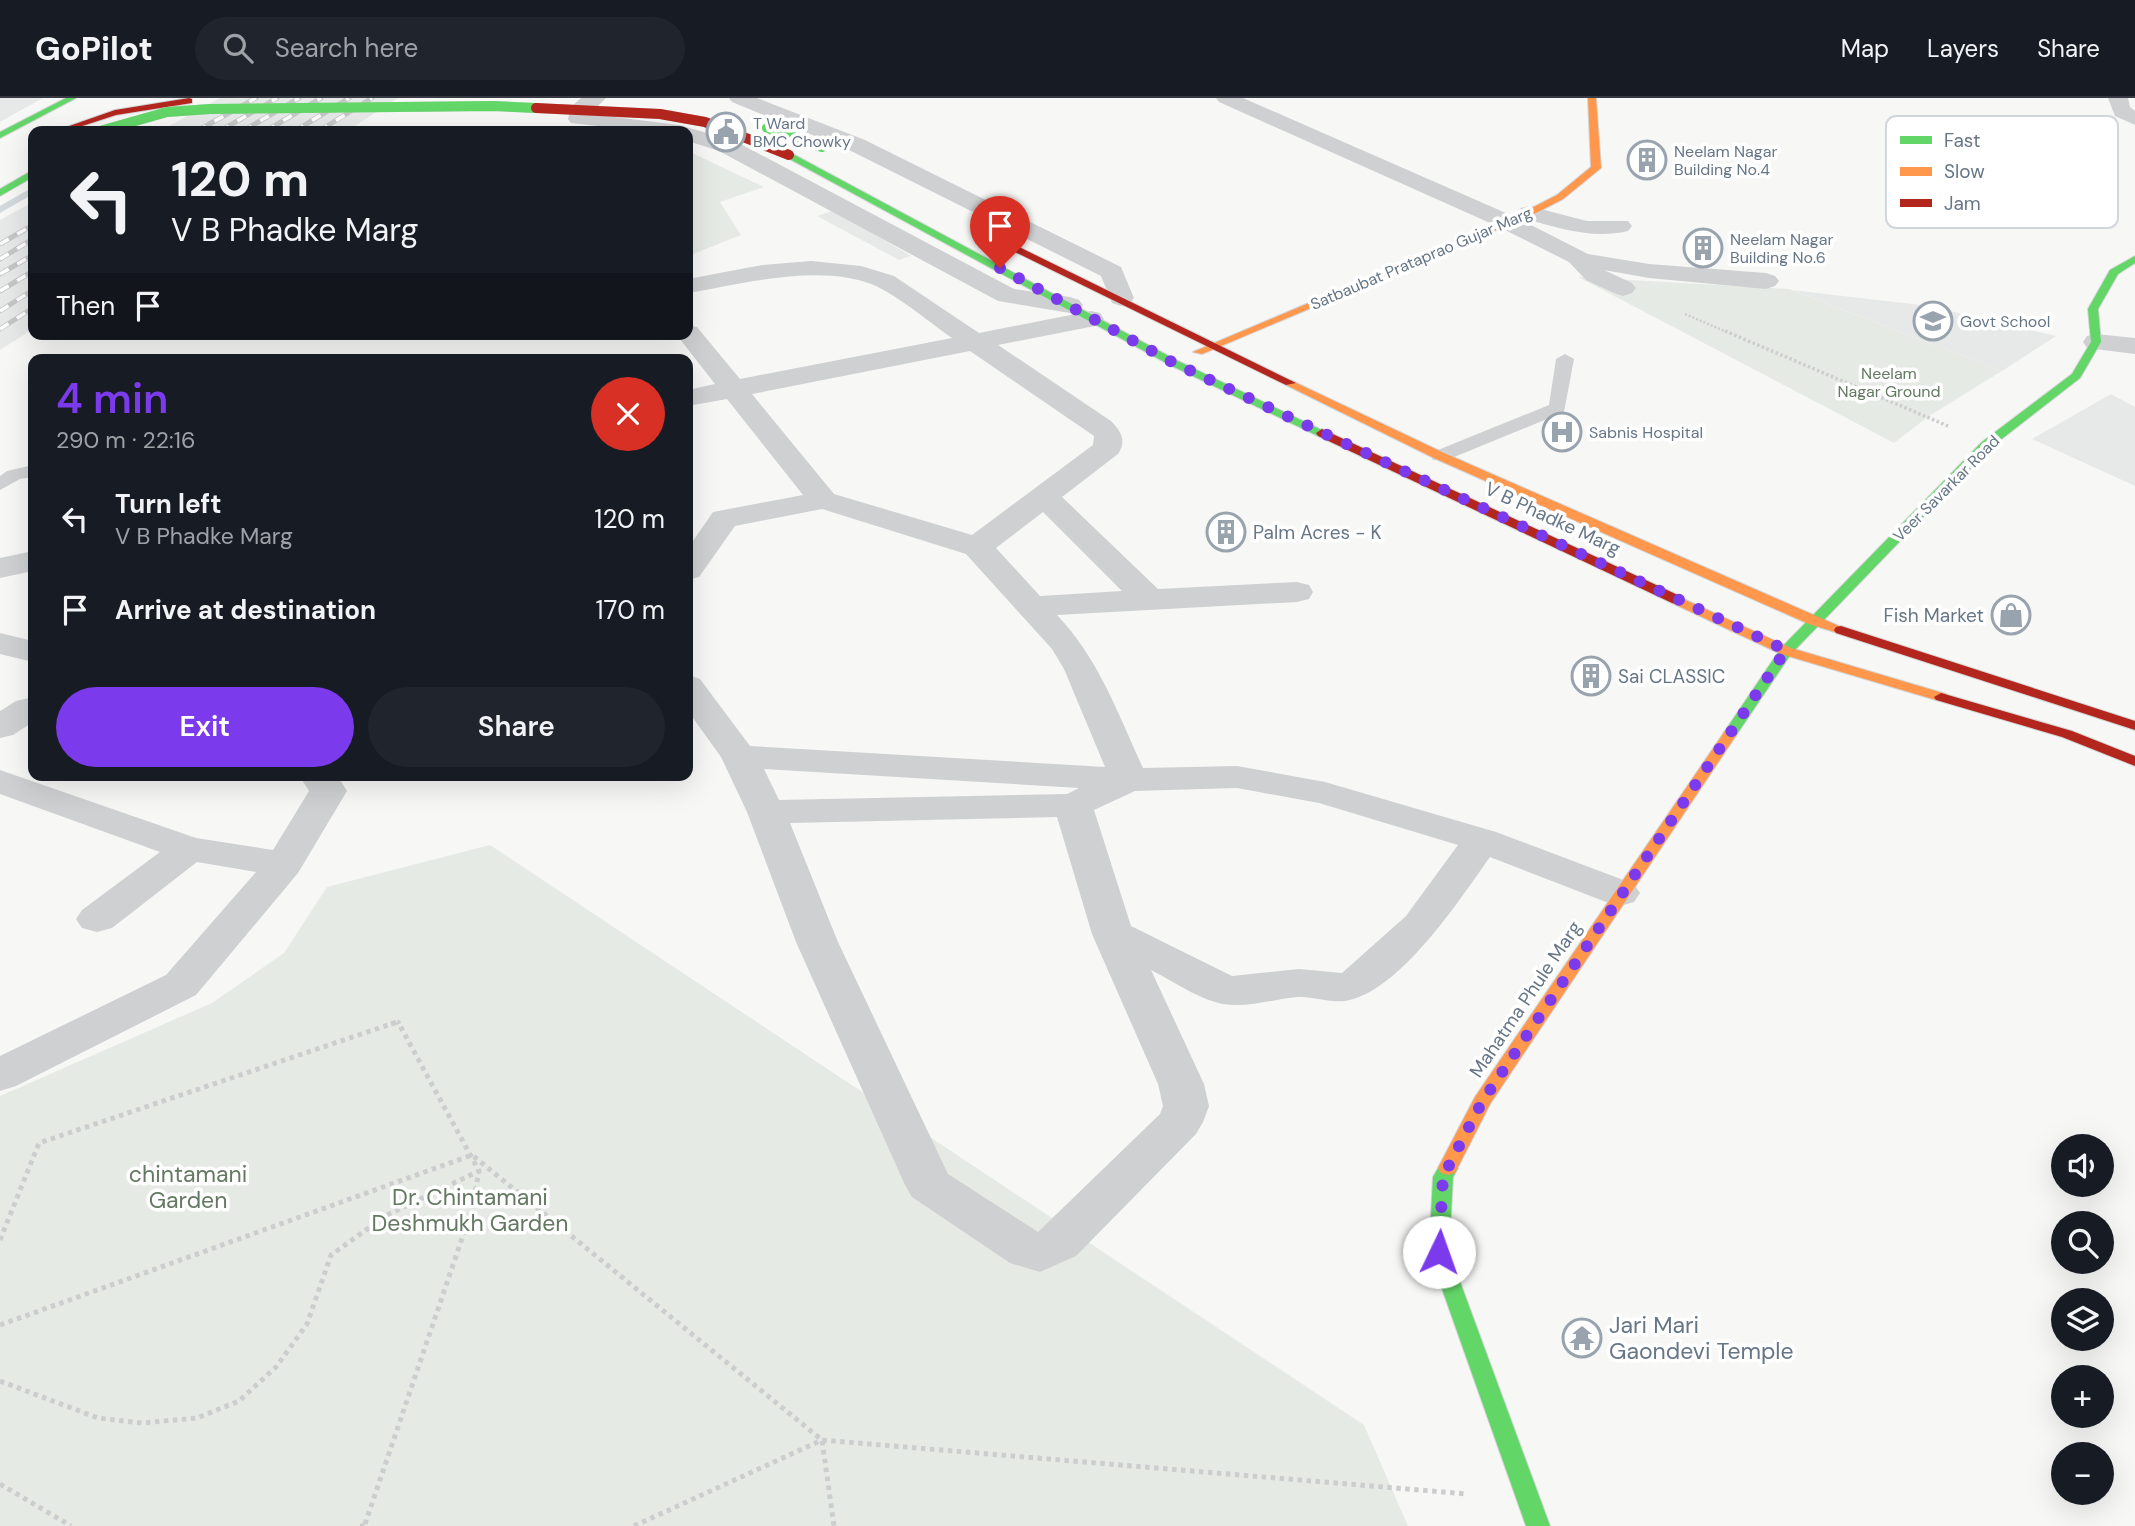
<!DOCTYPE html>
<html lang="en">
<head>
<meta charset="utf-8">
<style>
	:root { --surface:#171b24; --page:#20242c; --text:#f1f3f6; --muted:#9ea1a6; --line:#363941; --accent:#7c3aed }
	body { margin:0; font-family:"DM Sans",sans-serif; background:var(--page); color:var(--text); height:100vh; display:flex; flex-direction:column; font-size:26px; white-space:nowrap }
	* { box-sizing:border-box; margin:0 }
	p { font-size:23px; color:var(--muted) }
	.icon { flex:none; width:38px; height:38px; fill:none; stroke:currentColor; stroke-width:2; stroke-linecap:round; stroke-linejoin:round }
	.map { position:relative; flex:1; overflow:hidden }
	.sheet { position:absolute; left:28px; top:256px; width:665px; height:427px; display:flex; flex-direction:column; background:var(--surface); border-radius:14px; box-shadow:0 7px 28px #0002 }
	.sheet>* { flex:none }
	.top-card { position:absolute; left:28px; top:28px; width:665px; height:214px; border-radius:14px; box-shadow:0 7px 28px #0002; background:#171b24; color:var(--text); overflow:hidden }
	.buttons { position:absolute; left:2051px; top:1036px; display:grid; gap:14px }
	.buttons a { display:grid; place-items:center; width:63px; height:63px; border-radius:50%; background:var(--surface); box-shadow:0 7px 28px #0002; font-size:35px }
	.pin { position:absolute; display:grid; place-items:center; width:60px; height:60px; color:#fff; margin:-72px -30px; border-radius:50% 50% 50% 0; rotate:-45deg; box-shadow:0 0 7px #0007 }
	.pin .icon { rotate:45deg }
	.me { position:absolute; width:77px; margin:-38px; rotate:3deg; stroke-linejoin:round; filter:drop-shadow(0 0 5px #0008) }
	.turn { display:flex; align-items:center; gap:24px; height:147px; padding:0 28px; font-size:32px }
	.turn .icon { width:91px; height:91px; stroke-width:2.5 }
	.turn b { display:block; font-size:49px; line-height:60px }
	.then { display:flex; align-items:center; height:66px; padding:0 28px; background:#0003; gap:14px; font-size:26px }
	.round { display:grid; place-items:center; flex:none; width:74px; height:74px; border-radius:37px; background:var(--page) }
	.head { display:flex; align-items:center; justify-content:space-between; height:119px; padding:0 28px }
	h1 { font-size:42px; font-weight:600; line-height:52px; color:var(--accent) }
	.action { display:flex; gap:14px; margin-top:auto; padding:14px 28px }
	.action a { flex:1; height:80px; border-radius:42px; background:var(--accent); color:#fff; font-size:28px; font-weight:600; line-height:80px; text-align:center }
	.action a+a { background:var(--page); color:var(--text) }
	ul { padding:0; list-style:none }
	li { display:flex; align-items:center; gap:21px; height:91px; padding:0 28px }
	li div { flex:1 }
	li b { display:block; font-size:26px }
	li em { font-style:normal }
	header { display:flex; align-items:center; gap:42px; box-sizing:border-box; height:98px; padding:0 35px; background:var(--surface); border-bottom:2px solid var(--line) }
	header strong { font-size:33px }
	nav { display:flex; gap:38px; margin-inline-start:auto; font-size:24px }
	.search { width:490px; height:63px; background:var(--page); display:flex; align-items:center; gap:18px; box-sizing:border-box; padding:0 24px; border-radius:38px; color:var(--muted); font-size:26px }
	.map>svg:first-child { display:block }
</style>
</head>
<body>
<header>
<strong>GoPilot</strong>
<div class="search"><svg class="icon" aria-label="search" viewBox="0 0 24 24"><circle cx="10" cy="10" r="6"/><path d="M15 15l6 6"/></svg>Search here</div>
<nav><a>Map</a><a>Layers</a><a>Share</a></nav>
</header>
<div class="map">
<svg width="2135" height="1428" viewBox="0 0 2135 1428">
	<rect width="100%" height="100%" fill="#f7f7f6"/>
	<!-- built -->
	<path fill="#e7e9e9" d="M0,0H43L0,24Z
		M220,0H398L347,33H160Z
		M33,104V231L0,252V122Z
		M834,112L911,158L899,162L817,118Z
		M1792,192L1929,208L2056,238L2002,273Z
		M2111,296L2135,309V388L2032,341Z"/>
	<!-- green -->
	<path fill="#e6eae4" d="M688,53L764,89L720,104L741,137L688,158Z
		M1578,179L1789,191L2002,273L1929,318L1894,345Z
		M490,747L1364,1327L1408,1428H0V998L212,905L284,855L327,789Z"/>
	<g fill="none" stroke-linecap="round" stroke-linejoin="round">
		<!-- stream -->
		<path fill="#d2d8db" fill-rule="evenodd" d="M33,89V96L0,115V108Z"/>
		<defs>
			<path id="fast" d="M66,0H76L0,40V34Z
				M789,54L1178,263L1328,335L1322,339L1318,338L1170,267L786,59L785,57Z
				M33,72V79L0,98V91Z
				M2135,158V165L2118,176L2098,211L2101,244L2080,280L1990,350L1791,556L1735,639H1725L1723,636L1781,550L1982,344L2072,276L2091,244L2088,211L2110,172Z
				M1448,1063L1455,1065L1458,1070L1453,1079L1449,1154L1550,1428H1526L1429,1154L1433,1079L1441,1065Z"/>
			<path id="slow" d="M1588,0H1596L1601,70L1563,101L1532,117L1202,256L1193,254L1526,113L1557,97L1591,69Z
				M1290,282L1444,355L1848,532L1841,536L1809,526L1436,361L1286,287L1284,285Z
				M1677,498L1791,550L1946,596L1948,599L1946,602H1936L1781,556L1672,505L1670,502L1672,499Z
				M1730,632L1737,636L1490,1006L1455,1075L1448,1077L1441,1075L1438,1070L1475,999L1725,633Z"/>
			<path id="jam" d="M189,0L192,1V5L116,17L67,33H55L115,12Z
				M1009,147H1015L1296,285L1286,287L1009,151Z
				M1322,331L1682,499L1684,502L1677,506L1672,505L1318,338L1316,335Z
				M1841,528L2135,623V632L1836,535L1834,532L1836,529Z
				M1941,595L2072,633L2135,658V668L2062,639L1936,602L1934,599Z"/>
		</defs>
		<!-- fast casing -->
		<use href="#fast" stroke="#d4d5d6" stroke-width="2"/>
		<!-- slow casing -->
		<use href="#slow" stroke="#d4d5d6" stroke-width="2"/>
		<!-- jam casing -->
		<use href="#jam" stroke="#d4d5d6" stroke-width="2"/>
		<!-- path-far3 -->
		<path stroke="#cccdce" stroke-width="2.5" stroke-dasharray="2 2" stroke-linecap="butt" d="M1685,216L1729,235"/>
		<!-- path-far2 -->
		<path stroke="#cccdce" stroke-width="3.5" stroke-dasharray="2.5 2.5" stroke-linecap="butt" d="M1725,233L1948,328"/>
		<!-- path-far1 -->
		<path stroke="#cccdce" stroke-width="4.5" stroke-dasharray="3.5 3.5" stroke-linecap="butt" d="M391,926L398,924L399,926"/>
		<!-- path -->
		<path stroke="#cccdce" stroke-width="5" stroke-dasharray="4.5 4.5" stroke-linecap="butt" d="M0,1142L39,1045L397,924
			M0,1227L472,1057L822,1342L834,1428
			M0,1283L98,1320L142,1325L197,1320L239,1303L276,1269L307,1226L331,1157L387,1117L479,1073
			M0,1386L71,1428
			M365,1426L472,1111L479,1073L398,924
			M360,1428H369
			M634,1428L822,1342L1467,1396"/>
		<!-- lane -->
		<path fill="#cfd0d1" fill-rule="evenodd" d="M1565,256L1574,261L1564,314L1447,362H1433L1431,358L1433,354L1549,307L1556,261Z
			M33,367V379L20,381L0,392V378L7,373Z"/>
		<!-- street -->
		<path fill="#cfd0d1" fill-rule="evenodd" d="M581,0H606L590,16L679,27L735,43L1014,191L1070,199L1079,202L1083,207L1079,212L1070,215L998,203L719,53L688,43V33H643L571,25L568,21L571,9Z
			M729,0H757L865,42L1121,169L1134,200L1130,205L1121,208L1112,205L1101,178L849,52L732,4Z
			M1216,0H1243L1515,119L1588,156L1649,166L1766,175L1775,178L1779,183L1775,188L1766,191L1649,180L1604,172L1632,185L1636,190L1632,195L1623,198L1614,195L1586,182L1569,164L1499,129L1219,4Z
			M2108,0H2128L2130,9L2135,13V27L2115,18Z
			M1529,108L1587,123H1628L1632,128L1628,133C1591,142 1557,129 1521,120L1517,115L1521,110Z
			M811,163L861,168L894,178L979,235L1091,213L1100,215L1104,221L1100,227L998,247L1111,323C1121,333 1127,343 1118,356L1062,399L1158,491L1297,484L1309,487L1313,494L1309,501L1297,504L1057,517C1099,561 1118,616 1143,670L1237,668L1325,684L1496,734L1634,786L1640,795L1634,804L1620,808L1606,804L1490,759C1460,801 1399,895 1345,903C1330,905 1313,898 1298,899C1273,901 1248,910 1223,906C1198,901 1173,883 1151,872L1204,986L1209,1008L1203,1024L1196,1036L1076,1158L1040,1174L1010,1165L912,1099L905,1087L796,844L747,714L721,659L688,613V577L700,581L750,648L1105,669L1064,571L1052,551L966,456L822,411L735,428L699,479L688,482V450L713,414L803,397L727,301L688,308V292L715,286L676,236H688V227L697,229L740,281L952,240C929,224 901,200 876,188C822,164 743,186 688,195V181L762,167ZM970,253L1094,338L1093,347L972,437L834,396L752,296ZM1043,414L1122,493L1040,498L996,450ZM764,671L1079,690L1067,696L779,702ZM1237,690L1319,705L1458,747L1406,818L1342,875L1299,871L1232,878L1131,828L1094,712L1135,693ZM1057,719L1092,836L1158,986L1163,1008L1160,1016L1038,1134L948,1076L838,844L790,725Z
			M2096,236L2135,240V256L2087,250L2083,244L2087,238Z
			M33,453V473L0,480V460Z
			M0,535L33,543V564L0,556Z
			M29,600L33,601V624L13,637L0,640V613L16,603Z
			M0,672L196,740L273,752L309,693L299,677H337L347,693L298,775L196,897L16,988L0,993V958L166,877L256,774L197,764L112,830L97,834L82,830L76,821L82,812L160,754L0,696Z"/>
		<!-- fast -->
		<use href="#fast" fill="#63d668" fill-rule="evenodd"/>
		<!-- slow -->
		<use href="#slow" fill="#ff974d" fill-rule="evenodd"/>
		<!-- jam -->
		<use href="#jam" fill="#b3261e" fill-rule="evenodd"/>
		<defs>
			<path id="rail" d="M197,33L256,0
				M220,33L277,0
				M243,33L299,0
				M266,33L321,0
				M295,33L349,0
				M319,33L372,0
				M0,146L33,127
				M0,161L33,141
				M0,176L33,157
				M0,193L33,173
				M0,213L33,192
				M0,231L33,210"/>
		</defs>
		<!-- rail casing -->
		<use href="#rail" stroke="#c5c6c7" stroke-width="5"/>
		<!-- rail -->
		<use href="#rail" stroke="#fff" stroke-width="3.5" stroke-dasharray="10" stroke-linecap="butt"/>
		<defs>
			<path id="fast-bridge" d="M767,30L822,49
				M100,33L167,14L210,11L493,8L536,10"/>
			<path id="jam-bridge" d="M536,10L660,16L705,24L789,57"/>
		</defs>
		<!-- fast-bridge casing -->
		<use href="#fast-bridge" stroke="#d4d5d6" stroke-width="10" stroke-linecap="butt"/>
		<!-- jam-bridge casing -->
		<use href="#jam-bridge" stroke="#d4d5d6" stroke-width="10" stroke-linecap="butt"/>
		<!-- fast-bridge -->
		<use href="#fast-bridge" stroke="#63d668" stroke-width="10"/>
		<!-- jam-bridge -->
		<use href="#jam-bridge" stroke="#b3261e" stroke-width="10"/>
	</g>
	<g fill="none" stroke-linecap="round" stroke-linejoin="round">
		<!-- route -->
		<path stroke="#7c3aed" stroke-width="12" stroke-dasharray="0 21.6" d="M1000,170L1174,265L1786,552L1482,1004L1443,1079L1439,1154"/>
	</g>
	<!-- icons -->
	<defs>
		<symbol id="civic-ring" viewBox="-11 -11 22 22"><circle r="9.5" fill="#fff" stroke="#99a3ae" stroke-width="1.5"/><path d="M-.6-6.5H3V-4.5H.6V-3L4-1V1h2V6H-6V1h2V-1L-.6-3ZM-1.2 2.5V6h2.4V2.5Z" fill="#99a3ae"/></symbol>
		<symbol id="building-ring" viewBox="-11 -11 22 22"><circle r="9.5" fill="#fff" stroke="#99a3ae" stroke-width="1.5"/><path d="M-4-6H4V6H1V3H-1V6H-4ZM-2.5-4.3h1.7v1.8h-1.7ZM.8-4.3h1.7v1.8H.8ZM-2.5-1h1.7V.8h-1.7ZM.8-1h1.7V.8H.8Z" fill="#99a3ae"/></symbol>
		<symbol id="school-ring" viewBox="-11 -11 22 22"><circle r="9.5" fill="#fff" stroke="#99a3ae" stroke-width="1.5"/><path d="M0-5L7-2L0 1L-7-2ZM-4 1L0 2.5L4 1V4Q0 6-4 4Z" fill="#99a3ae"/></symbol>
		<symbol id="hospital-ring" viewBox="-11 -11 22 22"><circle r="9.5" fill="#fff" stroke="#99a3ae" stroke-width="1.5"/><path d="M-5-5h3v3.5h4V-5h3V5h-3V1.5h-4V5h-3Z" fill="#99a3ae"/></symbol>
		<symbol id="shop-ring" viewBox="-11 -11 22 22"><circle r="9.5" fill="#fff" stroke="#99a3ae" stroke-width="1.5"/><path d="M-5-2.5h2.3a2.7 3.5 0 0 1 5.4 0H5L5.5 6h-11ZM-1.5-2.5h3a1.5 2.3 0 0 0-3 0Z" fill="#99a3ae"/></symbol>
		<symbol id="temple-ring" viewBox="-11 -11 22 22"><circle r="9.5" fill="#fff" stroke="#99a3ae" stroke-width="1.5"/><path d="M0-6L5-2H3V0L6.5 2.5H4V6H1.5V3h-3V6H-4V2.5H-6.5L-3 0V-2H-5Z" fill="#99a3ae"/></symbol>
	</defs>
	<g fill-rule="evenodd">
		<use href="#civic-ring" x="704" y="12" width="44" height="44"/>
		<use href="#building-ring" x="1625" y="40" width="44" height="44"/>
		<use href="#building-ring" x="1681" y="128" width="44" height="44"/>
		<use href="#school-ring" x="1911" y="201" width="44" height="44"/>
		<use href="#hospital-ring" x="1540" y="312" width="44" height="44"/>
		<use href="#building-ring" x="1204" y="412" width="44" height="44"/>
		<use href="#shop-ring" x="1989" y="495" width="44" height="44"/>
		<use href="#building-ring" x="1569" y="556" width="44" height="44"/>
		<use href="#temple-ring" x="1560" y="1218" width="44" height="44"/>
	</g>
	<g text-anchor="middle" stroke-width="7" stroke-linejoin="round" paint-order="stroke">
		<!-- far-poi labels -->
		<g font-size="16" fill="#667687" stroke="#fff" text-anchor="start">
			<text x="753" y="31">T Ward<tspan x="753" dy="18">BMC Chowky</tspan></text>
			<text x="1674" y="59">Neelam Nagar<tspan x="1674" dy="18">Building No.4</tspan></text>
			<text x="1730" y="147">Neelam Nagar<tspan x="1730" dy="18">Building No.6</tspan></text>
			<text x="1960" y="229">Govt School</text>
			<text x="1589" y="340">Sabnis Hospital</text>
		</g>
		<!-- far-street labels -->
		<g font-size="16" fill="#667687" stroke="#fff">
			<text transform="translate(1421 160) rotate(-23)" y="6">Satbaubat Prataprao Gujar Marg</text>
			<text transform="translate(1946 390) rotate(-45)" y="6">Veer Savarkar Road</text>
		</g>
		<!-- far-park labels -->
		<g font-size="16" fill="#647961" stroke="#fff">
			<text x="1889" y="281">Neelam<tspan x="1889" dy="18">Nagar Ground</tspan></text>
		</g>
		<!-- street labels -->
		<g font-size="19" fill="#667687" stroke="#fff">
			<text transform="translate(1553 420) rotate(25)" y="7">V B Phadke Marg</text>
			<text transform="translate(1525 901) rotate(-56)" y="7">Mahatma Phule Marg</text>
		</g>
		<!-- poi labels -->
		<g font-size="19" fill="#667687" stroke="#fff" text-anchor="start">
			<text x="1253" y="441">Palm Acres - K</text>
			<text x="1984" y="524" text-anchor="end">Fish Market</text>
			<text x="1618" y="585">Sai CLASSIC</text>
		</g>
		<!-- near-park labels -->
		<g font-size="23" fill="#647961" stroke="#fff">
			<text x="188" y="1084">chintamani<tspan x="188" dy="26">Garden</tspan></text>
			<text x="470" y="1107">Dr. Chintamani<tspan x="470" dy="26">Deshmukh Garden</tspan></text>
		</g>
		<!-- near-poi labels -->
		<g font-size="23" fill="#667687" stroke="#fff" text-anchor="start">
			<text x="1609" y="1235">Jari Mari<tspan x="1609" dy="26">Gaondevi Temple</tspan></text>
		</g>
	</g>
	<!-- legend -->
	<rect x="1886" y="18" width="232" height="112" rx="10" fill="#fff" stroke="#d1d6db" stroke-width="2"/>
	<rect x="1900" y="38" width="32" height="8" fill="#63d668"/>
	<rect x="1900" y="69" width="32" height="9" fill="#ff974d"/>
	<rect x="1900" y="101" width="32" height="8" fill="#b3261e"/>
	<g font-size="19" fill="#667687">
		<text x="1944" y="49">Fast</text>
		<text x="1944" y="80">Slow</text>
		<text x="1944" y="112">Jam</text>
	</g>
</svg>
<div class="buttons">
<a><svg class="icon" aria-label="sound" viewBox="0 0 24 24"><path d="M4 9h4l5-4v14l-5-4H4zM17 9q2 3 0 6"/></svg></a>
<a><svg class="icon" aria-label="search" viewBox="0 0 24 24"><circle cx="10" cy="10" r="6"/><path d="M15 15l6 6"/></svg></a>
<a><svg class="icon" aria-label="layers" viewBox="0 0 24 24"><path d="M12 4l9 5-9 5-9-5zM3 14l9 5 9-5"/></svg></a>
<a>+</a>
<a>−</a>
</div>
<div class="pin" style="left:1000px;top:170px;background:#d93025"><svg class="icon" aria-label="arrive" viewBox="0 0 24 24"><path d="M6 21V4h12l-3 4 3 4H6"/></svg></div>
<svg class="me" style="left:1439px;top:1154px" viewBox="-20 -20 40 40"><circle r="19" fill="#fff"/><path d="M0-13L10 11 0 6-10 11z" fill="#7c3aed"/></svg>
<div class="top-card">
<div class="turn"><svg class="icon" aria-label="left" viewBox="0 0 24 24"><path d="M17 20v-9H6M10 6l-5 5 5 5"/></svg><div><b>120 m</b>V B Phadke Marg</div></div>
<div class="then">Then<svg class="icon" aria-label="arrive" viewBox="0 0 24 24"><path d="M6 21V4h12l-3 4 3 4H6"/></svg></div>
</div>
<section class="sheet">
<div class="head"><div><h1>4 min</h1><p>290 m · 22:16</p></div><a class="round" style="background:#d93025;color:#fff"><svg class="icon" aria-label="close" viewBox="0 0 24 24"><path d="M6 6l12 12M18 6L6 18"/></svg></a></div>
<ul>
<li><svg class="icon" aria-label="left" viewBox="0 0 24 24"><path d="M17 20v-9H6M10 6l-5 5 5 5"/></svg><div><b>Turn left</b><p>V B Phadke Marg</p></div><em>120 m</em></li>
<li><svg class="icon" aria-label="arrive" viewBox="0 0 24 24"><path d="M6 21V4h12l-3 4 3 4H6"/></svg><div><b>Arrive at destination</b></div><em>170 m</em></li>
</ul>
<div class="action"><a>Exit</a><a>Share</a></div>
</section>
</div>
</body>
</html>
